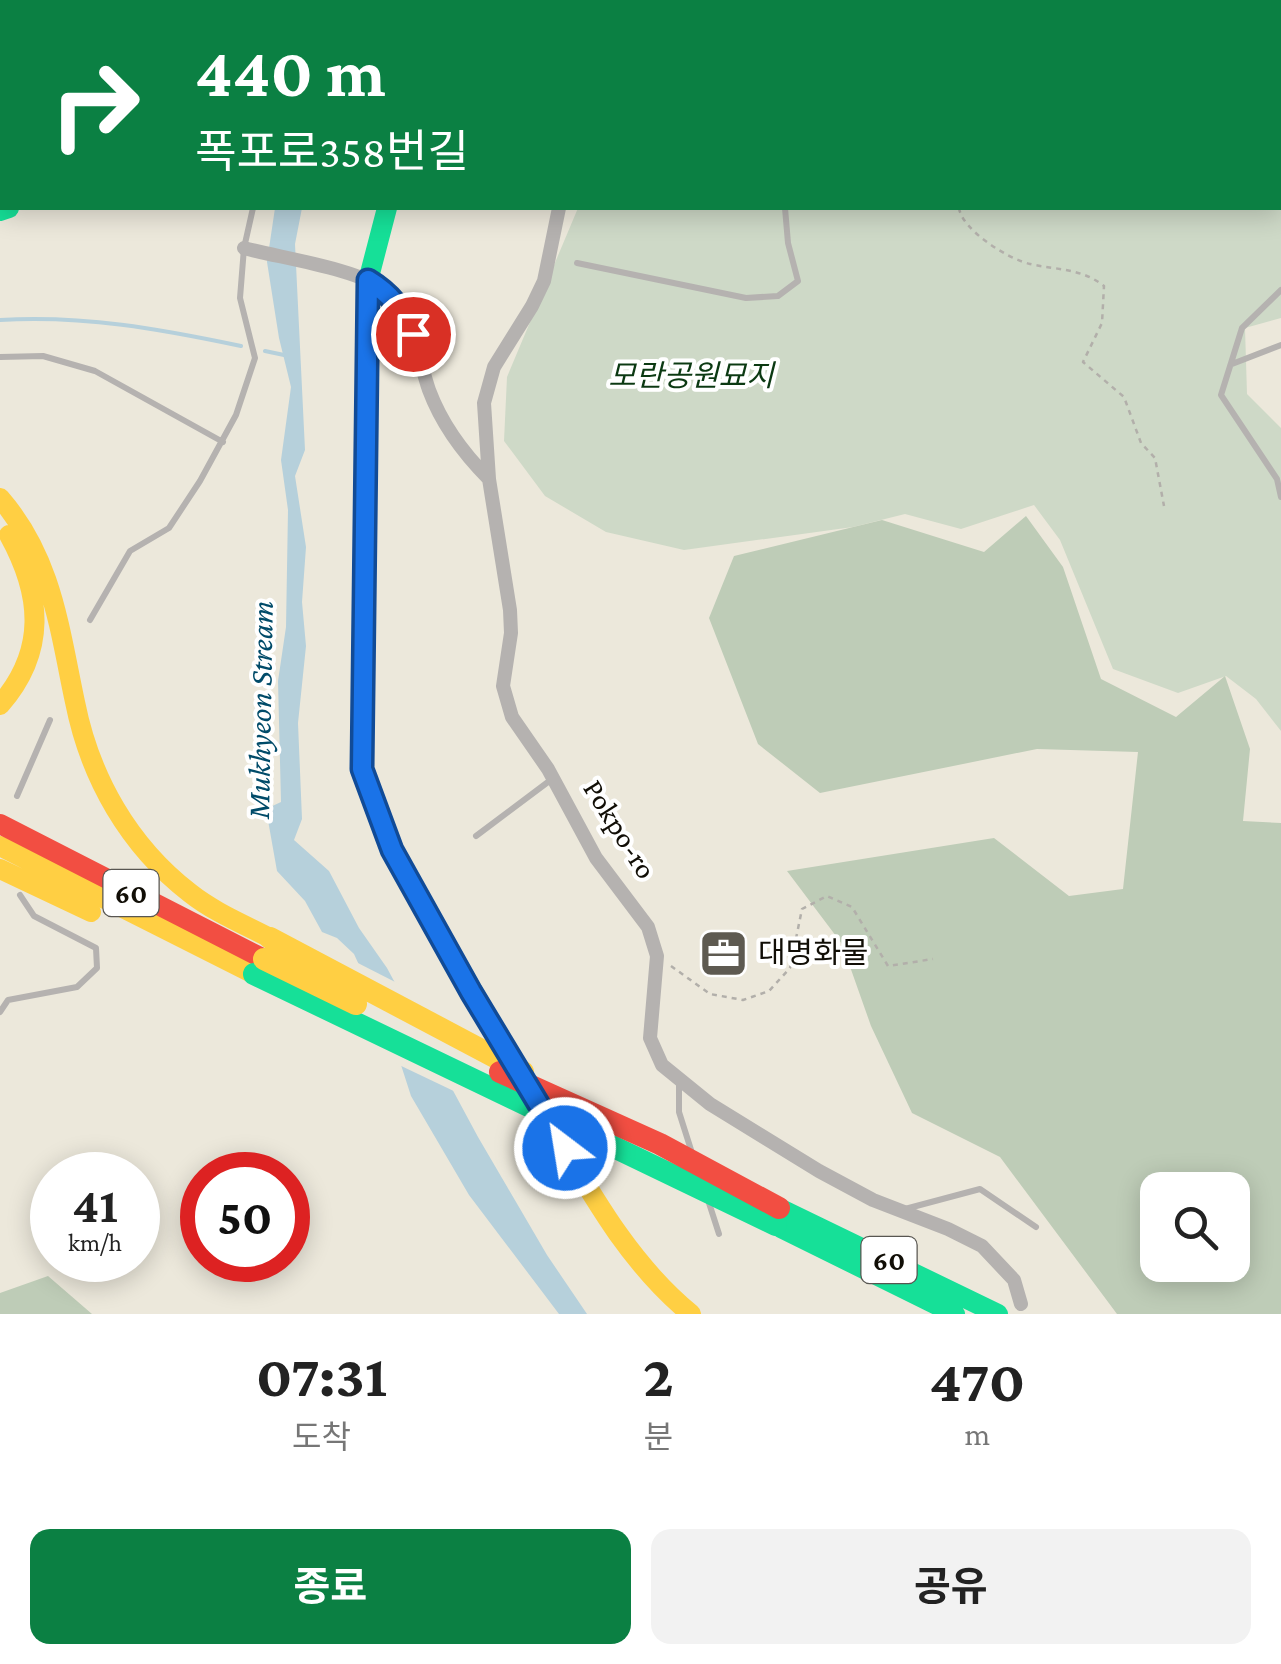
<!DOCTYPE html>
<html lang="ko">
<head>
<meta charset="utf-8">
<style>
	:root { --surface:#fff; --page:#f2f2f2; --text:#222; --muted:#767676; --accent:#0b8043 }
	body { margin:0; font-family:"Crimson Pro","Noto Sans KR",serif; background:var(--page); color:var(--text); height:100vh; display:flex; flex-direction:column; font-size:38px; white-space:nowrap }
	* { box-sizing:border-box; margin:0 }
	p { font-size:32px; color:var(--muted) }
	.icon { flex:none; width:55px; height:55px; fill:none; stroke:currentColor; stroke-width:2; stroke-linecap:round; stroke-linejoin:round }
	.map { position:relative; height:1314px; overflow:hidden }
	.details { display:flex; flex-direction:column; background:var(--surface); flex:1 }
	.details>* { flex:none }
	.guide { position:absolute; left:0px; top:0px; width:1282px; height:210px; box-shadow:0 5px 25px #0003; background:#0b8043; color:#fff; overflow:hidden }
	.tools { position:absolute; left:1140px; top:1172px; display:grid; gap:20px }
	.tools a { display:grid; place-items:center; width:110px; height:110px; border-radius:20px; background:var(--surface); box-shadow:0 5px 25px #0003; font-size:50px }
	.speed { position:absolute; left:30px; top:1152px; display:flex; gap:20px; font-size:50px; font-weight:700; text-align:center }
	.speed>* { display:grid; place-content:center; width:130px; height:130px; border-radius:50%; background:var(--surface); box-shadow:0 5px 25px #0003; line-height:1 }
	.speed small { font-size:25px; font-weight:400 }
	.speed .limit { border:15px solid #d22; background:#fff; color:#111 }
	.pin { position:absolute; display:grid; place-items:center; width:85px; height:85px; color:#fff; margin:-42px; border:5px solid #fff; border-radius:50%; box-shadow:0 2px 10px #0007 }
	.me { position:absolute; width:110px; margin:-55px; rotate:329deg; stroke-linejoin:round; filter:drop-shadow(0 0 8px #0008) }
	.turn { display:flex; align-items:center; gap:35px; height:210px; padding:0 30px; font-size:45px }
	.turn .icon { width:130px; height:130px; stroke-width:2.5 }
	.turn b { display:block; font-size:70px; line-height:85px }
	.eta { display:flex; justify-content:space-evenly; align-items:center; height:170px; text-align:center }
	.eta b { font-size:60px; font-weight:700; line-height:70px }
	.action { display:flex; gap:20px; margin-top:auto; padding:20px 30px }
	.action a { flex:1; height:115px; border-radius:20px; background:var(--accent); color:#fff; font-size:40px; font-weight:700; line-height:115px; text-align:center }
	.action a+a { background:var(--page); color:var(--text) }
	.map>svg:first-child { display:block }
</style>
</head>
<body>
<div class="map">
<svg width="1281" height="1314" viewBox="0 0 1281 1314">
	<rect width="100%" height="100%" fill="#ece8db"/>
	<!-- green -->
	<path fill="#ced9c7" d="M1011,0H1281V318L1245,328L1247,394L1281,428V731L1256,699L1226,676L1178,693L1113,669L1060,540L1034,505L961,529L905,514L853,527L684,550L606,532L545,496L504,441L507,377L578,208H1280V2H1010Z"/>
	<!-- forest -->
	<path fill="#beccb7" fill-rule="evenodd" d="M1026,516L1063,567L1101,679L1176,717L1225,676L1250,749L1243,821L1281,823V1314H1117L1000,1157L912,1113L871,1026L842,944L787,871L994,838L1069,896L1123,889L1138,752L1037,749L820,793L758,744L709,618L734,556L882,520L984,552ZM1158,1190H1232V1265H1158Z
		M48,1276L92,1314H0V1293Z"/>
	<!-- water -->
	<path fill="#b6d0db" d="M275,208H302L295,244L305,450L295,476L306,547L302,602L306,646L298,723L302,819L294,840L329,871L359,928L387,968L478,1137L547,1255L587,1314H559L469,1195L411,1096L392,1037L354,954L337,938L322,932L305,901L277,871L266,809L281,802L278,681L286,627L288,510L281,460L291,387L279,338L267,262Z"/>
	<!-- pier -->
	<path fill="#ece8db" d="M352,960L403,986L460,1094L395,1063Z"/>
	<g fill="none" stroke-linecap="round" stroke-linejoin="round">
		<!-- stream -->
		<path stroke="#b6d0db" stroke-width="4" d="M0,320C84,315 160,329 241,346
			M265,351L284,355"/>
		<!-- path -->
		<path stroke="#b2afaa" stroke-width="2.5" stroke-dasharray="5 5" stroke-linecap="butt" d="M959,208C962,230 1008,259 1030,264C1057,270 1081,268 1104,286L1102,323L1083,362L1124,397L1141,443L1155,458L1164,506
			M671,966L710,994L743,1000L769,991L790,968L802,909L827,896L852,907L888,966L933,959"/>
		<!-- lane -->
		<path stroke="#b5b2b0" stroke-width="6" d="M784,0V2
			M314,2V0
			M1008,2L1010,0
			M1280,3L1281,1
			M1280,141L1281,142
			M577,263L746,298L778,296L798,281L788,243L785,208
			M1281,290L1242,328L1221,395L1277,479L1281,497
			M0,357L43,356L95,371L223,442
			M1232,364L1281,345
			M90,620L130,551L169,528L200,481L236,415L255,358L240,298L244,248L253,208
			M17,796L50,720
			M476,836L552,779
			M0,1012L8,1000L77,987L97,968L96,948L34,916L20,895
			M679,1083V1112L692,1153
			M709,1203L719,1234
			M905,1209L980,1189L1036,1227"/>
		<!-- street -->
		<path stroke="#b5b2b0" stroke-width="14" d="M673,2L675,0
			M559,208L544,281L532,306L494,367L484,403L489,479L510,610L511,633L503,686L512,717L548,769L596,858L648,927L657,956L650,1038L662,1065L710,1104L819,1171L873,1200L948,1229L982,1246L1014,1280L1021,1304
			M244,248C281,258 359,269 386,291C415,316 417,356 429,390C442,425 463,453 489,479"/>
		<!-- fast -->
		<path stroke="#16e098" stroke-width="20" d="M132,0V2
			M451,2L452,0
			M387,208L368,281L362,769L392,850L518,1070
			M0,211L9,208
			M779,1208L998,1314
			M781,1228L955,1314"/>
		<!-- slow -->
		<path stroke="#ffcf43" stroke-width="20" d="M85,0L87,2
			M0,498C52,558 59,627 75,702C90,778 129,846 190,893C214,912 243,924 270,938
			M0,705C47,651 42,595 9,535
			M0,846L254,974
			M0,869L91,912
			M543,1112C586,1184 625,1260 691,1314"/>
		<!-- jam -->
		<path stroke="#f24e42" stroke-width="20" d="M0,824L264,959"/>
		<!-- fast-bridge -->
		<path stroke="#16e098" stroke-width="22" d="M254,974L776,1225"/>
		<!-- slow-bridge -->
		<path stroke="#ffcf43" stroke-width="22" d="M270,938L523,1072
			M264,959L356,1004"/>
		<!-- jam-bridge -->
		<path stroke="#f24e42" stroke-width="22" d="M500,1072L660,1144L779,1208"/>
	</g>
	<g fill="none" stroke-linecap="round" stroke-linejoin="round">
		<defs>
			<path id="route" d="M413,334C402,309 391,294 368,280L362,769L392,850L471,992L565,1148"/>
		</defs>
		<!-- route casing -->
		<use href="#route" stroke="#114b97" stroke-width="25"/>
		<!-- route -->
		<use href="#route" stroke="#1a73e8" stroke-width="18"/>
	</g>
	<!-- icons -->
	<defs>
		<symbol id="office-square" viewBox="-11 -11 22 22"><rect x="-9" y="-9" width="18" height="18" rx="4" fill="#5e5a51" stroke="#fff"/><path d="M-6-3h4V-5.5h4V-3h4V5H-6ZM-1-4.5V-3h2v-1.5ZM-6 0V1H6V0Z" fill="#fff"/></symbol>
	</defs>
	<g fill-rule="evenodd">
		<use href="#office-square" x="696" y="926" width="55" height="55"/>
	</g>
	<g text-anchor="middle" stroke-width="8" stroke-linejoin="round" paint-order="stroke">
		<!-- shield labels -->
		<g fill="#fff" stroke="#585651" stroke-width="2.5">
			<rect x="103.5" y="870" width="55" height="46" rx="8"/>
			<rect x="861.5" y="1237" width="55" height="46" rx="8"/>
		</g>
		<g font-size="28" font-weight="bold" fill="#110e06">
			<text x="131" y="903">60</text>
			<text x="889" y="1270">60</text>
		</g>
		<!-- park labels -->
		<g font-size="30" font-style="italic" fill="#0b3912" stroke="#fff">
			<text x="691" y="386">모란공원묘지</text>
		</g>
		<!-- street labels -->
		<g font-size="30" fill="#110e06" stroke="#fff">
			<text transform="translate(620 829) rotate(58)" y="10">Pokpo-ro</text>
		</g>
		<!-- poi labels -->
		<g font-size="30" fill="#110e06" stroke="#fff" text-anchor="start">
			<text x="758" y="963">대명화물</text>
		</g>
		<!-- water labels -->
		<g font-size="32" font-style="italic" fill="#004b69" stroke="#fff">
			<text transform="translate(260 710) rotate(-89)" y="11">Mukhyeon Stream</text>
		</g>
	</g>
</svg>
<div class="tools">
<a><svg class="icon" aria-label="search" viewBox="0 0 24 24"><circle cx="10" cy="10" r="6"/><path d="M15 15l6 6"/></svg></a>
</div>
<div class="speed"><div>41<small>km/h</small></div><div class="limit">50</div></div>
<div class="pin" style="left:413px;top:334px;background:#d93025"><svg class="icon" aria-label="arrive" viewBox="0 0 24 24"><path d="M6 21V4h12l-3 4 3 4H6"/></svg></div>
<svg class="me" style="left:565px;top:1148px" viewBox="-20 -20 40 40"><circle r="17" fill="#1a73e8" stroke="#fff" stroke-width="3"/><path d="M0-11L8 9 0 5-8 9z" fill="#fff"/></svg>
<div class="guide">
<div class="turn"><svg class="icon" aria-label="right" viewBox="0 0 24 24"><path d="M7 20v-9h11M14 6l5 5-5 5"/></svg><div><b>440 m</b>폭포로358번길</div></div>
</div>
</div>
<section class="details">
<div class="eta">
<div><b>07:31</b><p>도착</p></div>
<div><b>2</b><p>분</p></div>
<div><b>470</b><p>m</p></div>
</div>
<div class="action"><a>종료</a><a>공유</a></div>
</section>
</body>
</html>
